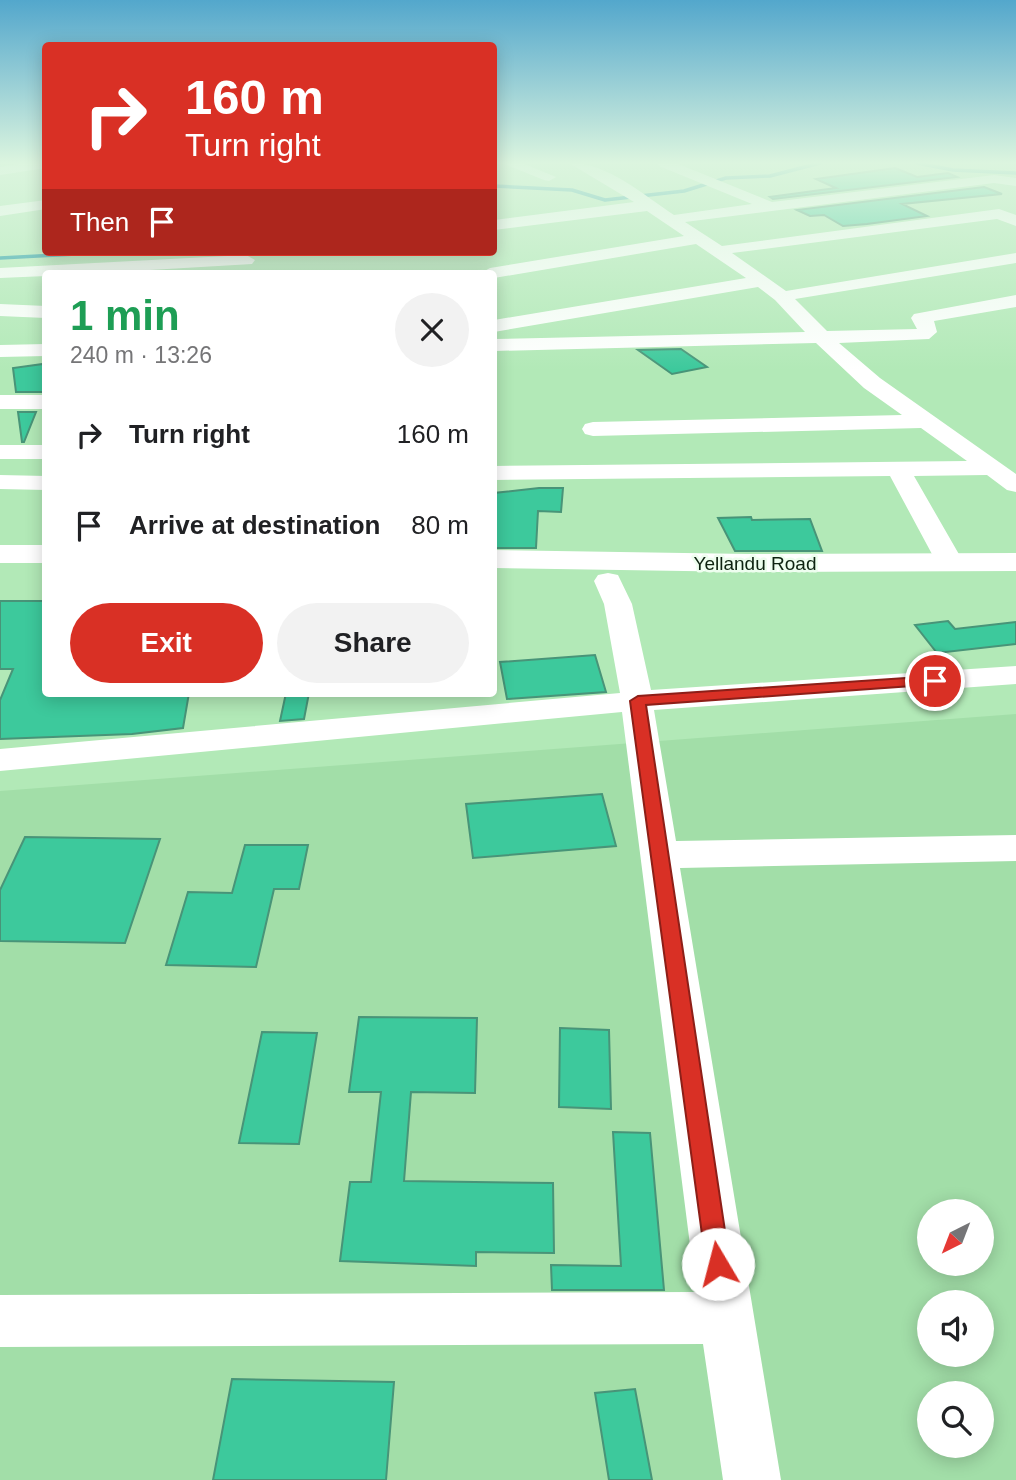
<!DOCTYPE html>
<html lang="en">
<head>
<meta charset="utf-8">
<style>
	:root { --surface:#fff; --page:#f2f2f2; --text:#202124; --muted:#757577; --accent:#d93025 }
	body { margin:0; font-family:Arial,sans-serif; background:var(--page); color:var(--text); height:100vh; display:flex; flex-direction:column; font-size:26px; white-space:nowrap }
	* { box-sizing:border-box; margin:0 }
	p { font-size:23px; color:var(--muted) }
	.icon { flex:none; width:38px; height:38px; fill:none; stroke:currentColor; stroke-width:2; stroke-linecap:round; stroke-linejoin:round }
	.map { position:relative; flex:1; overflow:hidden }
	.drawer { position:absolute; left:42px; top:270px; width:455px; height:427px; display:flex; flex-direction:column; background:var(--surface); border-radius:7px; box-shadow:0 4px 18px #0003 }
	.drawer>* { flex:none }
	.banner { position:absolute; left:42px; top:42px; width:455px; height:214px; border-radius:7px; box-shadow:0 4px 18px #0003; background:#d93025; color:#fff; overflow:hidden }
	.needle { width:46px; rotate:222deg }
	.fabs { position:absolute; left:917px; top:1199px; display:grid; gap:14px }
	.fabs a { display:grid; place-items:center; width:77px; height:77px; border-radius:50%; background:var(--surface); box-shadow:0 4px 18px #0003; font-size:35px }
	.pin { position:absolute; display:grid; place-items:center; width:60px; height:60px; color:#fff; margin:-30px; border:4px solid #fff; border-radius:50%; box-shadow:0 2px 7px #0007 }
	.me { position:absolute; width:77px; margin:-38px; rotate:352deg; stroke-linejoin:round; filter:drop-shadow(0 0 5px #0008) }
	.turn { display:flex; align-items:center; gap:24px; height:147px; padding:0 28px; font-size:32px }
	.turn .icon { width:91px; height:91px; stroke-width:2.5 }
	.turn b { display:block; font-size:49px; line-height:60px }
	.then { display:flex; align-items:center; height:66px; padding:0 28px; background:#0003; gap:14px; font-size:26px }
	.round { display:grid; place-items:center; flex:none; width:74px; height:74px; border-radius:37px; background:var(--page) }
	.summary { display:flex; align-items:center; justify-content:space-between; height:119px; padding:0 28px }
	h1 { font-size:42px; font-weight:800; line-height:52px; color:#1e9e55 }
	.button { display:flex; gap:14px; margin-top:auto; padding:14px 28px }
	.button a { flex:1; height:80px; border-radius:42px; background:var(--accent); color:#fff; font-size:28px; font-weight:800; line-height:80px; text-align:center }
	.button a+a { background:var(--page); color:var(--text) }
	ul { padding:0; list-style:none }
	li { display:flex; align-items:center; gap:21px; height:91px; padding:0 28px }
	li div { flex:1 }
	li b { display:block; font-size:26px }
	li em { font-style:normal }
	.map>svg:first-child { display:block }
</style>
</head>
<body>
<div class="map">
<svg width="1016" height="1480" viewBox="0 0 1016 1480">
	<rect width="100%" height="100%" fill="#b2e9b7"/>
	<!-- built -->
	<path fill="#a2dea8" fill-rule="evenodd" d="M1016,714V1480H0V791ZM929,1211H982V1264H929ZM929,1302H982V1354H929ZM929,1393H982V1446H929Z"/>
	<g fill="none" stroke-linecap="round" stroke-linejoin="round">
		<!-- stream -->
		<path stroke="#1394a2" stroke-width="3.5" d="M917,163L953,170L1016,173
			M494,186L572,190L605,200L684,191L726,178L770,176L820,163
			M0,258L114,252"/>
	</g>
	<!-- building -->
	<path fill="#3dc99c" stroke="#489478" stroke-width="2" d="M895,168L917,177L948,173L957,177L773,199L770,197L836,188L816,179Z
		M984,187L1002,194L902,204L927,216L867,224L843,226L824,215L810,216L797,210Z
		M681,349L707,367L672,374L638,350Z
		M43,364L45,392H16L13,368Z
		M18,412H36L24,442H22Z
		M539,488H563L561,512L538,511L536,548H494V493Z
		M751,517L752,520L810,519L822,551H735L718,518Z
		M0,601H46V693H189L183,728L132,734L0,739V700L13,669H0Z
		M948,621L955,629L1016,622V644L937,653L915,625Z
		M595,655L606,692L507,699L500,662Z
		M286,693H309L304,719L280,721Z
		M602,794L616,846L473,858L466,804Z
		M25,837L160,839L125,943L0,941V890Z
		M245,845H308L299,889H274L256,967L166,965L188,892L232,893Z
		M359,1017L477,1018L475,1093L411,1092L404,1181L553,1183L554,1253L476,1252V1266L340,1261L350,1182H371L381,1092H349Z
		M560,1028L609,1030L611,1109L559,1107Z
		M262,1032L317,1033L299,1144L239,1143Z
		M613,1132L650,1133L664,1290H552L551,1265L621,1266Z
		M232,1379L394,1382L386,1480H213Z
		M635,1389L652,1480H609L595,1393Z"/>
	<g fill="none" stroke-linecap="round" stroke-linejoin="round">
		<!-- minor -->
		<path fill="#fff" fill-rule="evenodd" d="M26,163H46V168L0,175V167Z
			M502,163H522L556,177L549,181L544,180Z
			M569,163C607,162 642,194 674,215L752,204L659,166L657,163H676L772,202L994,175L1016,178V186L994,183L685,222L722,246L999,209L1016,215V226L997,219L732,253L786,291L1016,253V263L795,299L827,331L917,329L911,318L914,314L1016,295V307L934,321L937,332L929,339L839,343L880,378L1016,474V492L1007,490L987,475L914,476L964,563L960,569L950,571L940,569L890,476L494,480V466L967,461L921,428L593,436L585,434L582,429L585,424L593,422L902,415L864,388L816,343L494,351V339L805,332L775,300L758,287L494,332V320L746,278L696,244L494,278V273H481L490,268L684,236L647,211L494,230V220L634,202Z
			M46,200V209L0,216V206Z
			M246,255L255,260L252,264L99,273H46V276L0,278V268Z
			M0,304L46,306V318L0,316Z
			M46,344V356L0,357V345Z
			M0,395H46V409H0Z
			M0,445H46V459H0Z
			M0,475L46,476V490L0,489Z
			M608,573L618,575L632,604L651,690L1016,666V684L654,710L676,841L1016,835V861L680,868L781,1480H723L703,1344L0,1347V1295L696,1292L622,712L0,771V749L620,693L604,604L594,581L598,575Z"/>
		<!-- major -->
		<path fill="#fff" fill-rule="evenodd" d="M0,545H46V563H0Z
			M494,550L748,554L1016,553V571L748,572L494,568Z"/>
	</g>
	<!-- sky -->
	<linearGradient id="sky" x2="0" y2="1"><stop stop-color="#53a7cc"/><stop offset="0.44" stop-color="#dcf5df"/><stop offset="1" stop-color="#dcf5df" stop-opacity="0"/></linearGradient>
	<rect width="1016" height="370" fill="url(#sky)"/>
	<!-- route -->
	<path fill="#d93025" stroke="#8d1f18" stroke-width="2" d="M935,676L942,681L940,684L646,705L730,1264L726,1272L718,1275L709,1272L706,1264L630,701L638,696Z"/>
	<g text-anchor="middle" stroke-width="5" stroke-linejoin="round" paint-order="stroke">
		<!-- street labels -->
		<g font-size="19" fill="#0d2210" stroke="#eefeef">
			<text x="755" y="570">Yellandu Road</text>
		</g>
	</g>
</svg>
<div class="fabs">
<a><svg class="needle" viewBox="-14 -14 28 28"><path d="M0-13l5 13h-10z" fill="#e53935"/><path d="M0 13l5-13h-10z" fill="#757577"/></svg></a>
<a><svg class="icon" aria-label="sound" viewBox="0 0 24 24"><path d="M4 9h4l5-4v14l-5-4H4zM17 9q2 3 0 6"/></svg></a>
<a><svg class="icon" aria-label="search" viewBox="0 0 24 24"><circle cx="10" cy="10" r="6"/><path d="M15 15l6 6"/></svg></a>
</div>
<div class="pin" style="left:935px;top:681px;background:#d93025"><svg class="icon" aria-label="arrive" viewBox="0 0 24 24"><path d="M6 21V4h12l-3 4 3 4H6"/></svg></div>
<svg class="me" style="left:718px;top:1264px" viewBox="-20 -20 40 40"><circle r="19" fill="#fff"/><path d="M0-13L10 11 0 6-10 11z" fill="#d93025"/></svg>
<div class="banner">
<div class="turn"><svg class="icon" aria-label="right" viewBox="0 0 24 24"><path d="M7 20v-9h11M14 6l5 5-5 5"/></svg><div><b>160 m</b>Turn right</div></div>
<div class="then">Then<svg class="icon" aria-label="arrive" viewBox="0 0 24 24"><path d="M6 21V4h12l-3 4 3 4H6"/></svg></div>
</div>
<section class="drawer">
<div class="summary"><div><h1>1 min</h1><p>240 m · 13:26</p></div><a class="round"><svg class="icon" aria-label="close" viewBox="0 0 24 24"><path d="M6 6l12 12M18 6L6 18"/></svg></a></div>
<ul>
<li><svg class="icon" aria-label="right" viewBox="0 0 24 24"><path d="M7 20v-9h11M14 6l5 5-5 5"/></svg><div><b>Turn right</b></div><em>160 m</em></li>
<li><svg class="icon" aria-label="arrive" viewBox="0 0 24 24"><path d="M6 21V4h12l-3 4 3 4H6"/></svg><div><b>Arrive at destination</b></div><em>80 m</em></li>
</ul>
<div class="button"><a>Exit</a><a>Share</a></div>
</section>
</div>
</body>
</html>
